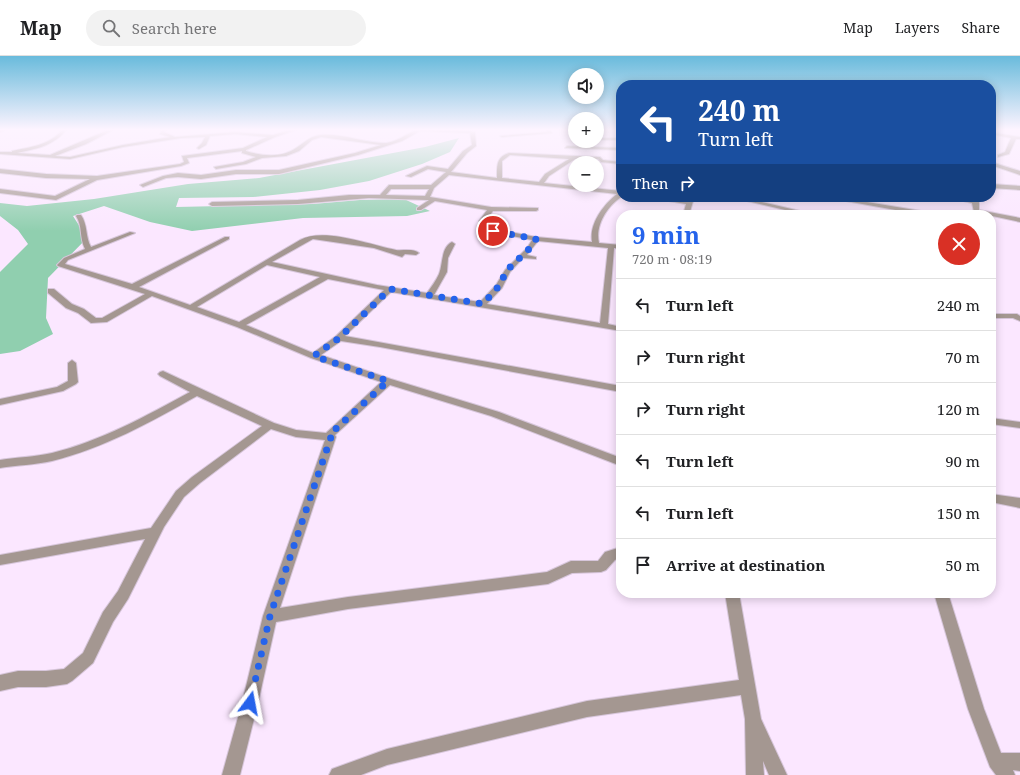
<!DOCTYPE html>
<html lang="en">
<head>
<meta charset="utf-8">
<style>
	:root { --surface:#fff; --page:#f2f2f2; --text:#202124; --muted:#757577; --line:#e0e0e0; --accent:#2563eb }
	body { margin:0; font-family:"Noto Serif",serif; background:var(--page); color:var(--text); height:100vh; display:flex; flex-direction:column; font-size:15px; white-space:nowrap }
	* { box-sizing:border-box; margin:0 }
	p { font-size:13px; color:var(--muted) }
	.icon { flex:none; width:22px; height:22px; fill:none; stroke:currentColor; stroke-width:2; stroke-linecap:round; stroke-linejoin:round }
	.map { position:relative; flex:1; overflow:hidden }
	.drawer { position:absolute; left:616px; top:154px; width:380px; height:388px; display:flex; flex-direction:column; background:var(--surface); border-radius:16px; box-shadow:0 2px 10px #0003 }
	.drawer>* { flex:none }
	.hud { position:absolute; left:616px; top:24px; width:380px; height:122px; border-radius:16px; box-shadow:0 2px 10px #0003; background:#1a4fa0; color:#fff; overflow:hidden }
	.tools { position:absolute; left:568px; top:12px; display:grid; gap:8px }
	.tools a { display:grid; place-items:center; width:36px; height:36px; border-radius:50%; background:var(--surface); box-shadow:0 2px 10px #0003; font-size:20px }
	.pin { position:absolute; display:grid; place-items:center; width:34px; height:34px; color:#fff; margin:-17px; border:2px solid #fff; border-radius:50%; box-shadow:0 1px 4px #0007 }
	.me { position:absolute; width:44px; margin:-22px; rotate:13deg; stroke-linejoin:round; filter:drop-shadow(0 0 3px #0008) }
	.turn { display:flex; align-items:center; gap:14px; height:84px; padding:0 16px; font-size:18px }
	.turn .icon { width:52px; height:52px; stroke-width:2.5 }
	.turn b { display:block; font-size:28px; line-height:34px }
	.then { display:flex; align-items:center; height:38px; padding:0 16px; background:#0003; gap:8px; font-size:15px }
	.round { display:grid; place-items:center; flex:none; width:42px; height:42px; border-radius:21px; background:var(--page) }
	.headline { display:flex; align-items:center; justify-content:space-between; height:68px; padding:0 16px }
	h1 { font-size:24px; font-weight:700; line-height:30px; color:var(--accent) }
	ul { padding:0; list-style:none }
	li { display:flex; align-items:center; gap:12px; height:52px; padding:0 16px; border-top:1px solid var(--line) }
	li div { flex:1 }
	li b { display:block; font-size:15px }
	li em { font-style:normal }
	header { display:flex; align-items:center; gap:24px; box-sizing:border-box; height:56px; padding:0 20px; background:var(--surface); border-bottom:1px solid var(--line) }
	header strong { font-size:19px }
	nav { display:flex; gap:22px; margin-inline-start:auto; font-size:14px }
	.search { width:280px; height:36px; background:var(--page); display:flex; align-items:center; gap:10px; box-sizing:border-box; padding:0 14px; border-radius:22px; color:var(--muted); font-size:15px }
	.map>svg:first-child { display:block }
</style>
</head>
<body>
<header>
<strong>Map</strong>
<div class="search"><svg class="icon" aria-label="search" viewBox="0 0 24 24"><circle cx="10" cy="10" r="6"/><path d="M15 15l6 6"/></svg>Search here</div>
<nav><a>Map</a><a>Layers</a><a>Share</a></nav>
</header>
<div class="map">
<svg width="1020" height="719" viewBox="0 0 1020 719">
	<rect width="100%" height="100%" fill="#fbe7ff"/>
	<!-- green -->
	<path fill="#90cfaf" d="M459,82L450,96L422,108L369,125L320,134L253,141L179,142L176,151L313,148L360,144L404,143L430,155L407,160L303,162L192,175L150,166L104,150L73,160L87,182L48,222L46,262L53,278L20,295L0,298V216L28,188L18,174L0,160V147L27,150L94,143L188,128L259,122L425,91Z"/>
	<g fill="none" stroke-linecap="round" stroke-linejoin="round">
		<defs>
			<path id="minor" d="M0,74H5L0,76Z
				M62,74H66C54,90 35,93 17,97L50,99L108,74H113L86,88L55,100L70,101L123,89L170,81L160,78L162,74H166L164,76L175,81L235,76L273,79L289,74H296L275,81L246,94V95C262,100 282,102 296,92C304,87 310,80 320,79C342,77 364,87 386,87C396,86 405,79 414,75C421,72 468,73 475,76L476,90L467,97L451,116L497,122C497,110 496,101 509,97L600,101L603,104L621,106V108L601,106L598,103H575L549,120L544,127L621,135V141C607,151 595,169 599,187L621,189V193L614,192L608,268L621,271V275L391,236L345,280L621,330V336L380,291L341,285L321,299L391,323L499,356L621,402V410L491,360L390,329L335,379L336,381L280,552L348,541L547,516L571,505H598L605,496L621,491V501L615,504L606,514L601,516L572,517L548,528L348,553L276,566L258,647L240,719H222L242,647L263,560L325,384L296,381L271,373L200,427L184,441L164,471L128,543L113,566L93,607L72,625L67,628L46,631H18L0,635V619L18,615H46L64,613L83,597L103,556L118,535L145,483L0,509V499L151,472L176,435L192,421L262,370L197,340C151,366 104,392 52,405C35,409 17,409 0,412V404C17,401 35,401 52,397C101,385 146,360 190,336L160,320L158,318L160,316L163,315L274,367L296,374L326,377L381,326L311,302L237,271L152,240L107,266L91,267L78,257L66,252L48,237V233H54L72,248L84,253L96,262H102L145,238L58,210L57,209L64,202L85,193C79,181 83,171 76,160L77,159H81C88,169 85,180 91,191L130,176L135,177L68,204L65,208L132,228L225,181H229V183L139,231L190,249L300,184C324,171 370,189 396,194C403,195 413,192 419,197L416,199L405,198L402,201L374,192L313,183L272,206L377,229L427,237C431,231 436,225 439,218C443,208 441,191 452,186L455,188L448,202L447,216L434,239L480,246L496,229L505,214L527,192L532,184L491,176L486,173L479,165L487,154L435,145L421,154H417V152L429,144H427L369,142L298,148L212,150L209,148L212,146L298,144L349,139H380L389,129H431L446,116L428,113L411,121L406,120L427,110L448,113L463,95L472,89L470,77L420,75L402,85L358,99L279,118H236L201,123L178,121L166,122L143,131L140,129L163,120L178,117L201,119L236,114H279L355,97L381,89L321,81L312,84L299,95L286,100L262,102L246,108L216,113L214,111L243,106L256,101L242,97V95L187,102L189,107L181,110L97,124L56,144L0,137V133L55,140L90,123L46,122L0,117V113L46,118L97,120L180,108L184,106L182,100L243,92L267,81L235,78L210,80L206,89L199,93L197,92L202,87L205,81L181,82L123,91L70,103L0,98V96H12V95C30,91 50,89 62,74ZM510,99L569,103L545,118L539,126L502,122V105ZM449,119L617,138C603,149 589,168 592,186L536,181L495,173L485,165L493,155H536L538,154V152L491,151L430,141L434,132ZM391,133H429L425,140L386,139ZM538,185L608,192L600,267L487,248L502,232L510,216L523,202L536,203V201L527,199ZM267,209L320,221L239,266L197,251ZM328,223L384,234L336,280L313,297L246,269Z
				M546,74H550L552,77L502,81L500,80L547,76Z
				M991,76L1020,81V83H1016L1009,98L998,101V99L1005,96L1011,82L991,78Z
				M597,82H621V84H597Z
				M567,90L621,92V94L565,92Z
				M991,106L1020,115V119L991,109Z
				M991,128L1020,130V134L991,132Z
				M646,141H660L687,145L689,141L694,142L689,159H683L686,148Z
				M730,141H741L817,159H806Z
				M824,141H837L933,157L936,159H923Z
				M946,141L972,143L971,141H977L979,146V154L1020,162V166L974,156L972,147Z
				M991,258H1017L1020,260V265L1013,262H991Z
				M72,304L76,307L78,326L76,328L63,335L0,349V343L57,331L68,325V307Z
				M991,362L1020,366V372L991,368Z
				M991,438L1020,442V452L991,446Z
				M725,537H739L761,663L787,719H769L763,705L764,719H746L745,663L741,639L587,661L387,709L361,719H329L332,713L387,693L587,645L739,624Z
				M934,537H948L984,653L1001,697H1020V715L1013,714L1015,719H996L990,711L968,653Z"/>
		</defs>
		<!-- minor casing -->
		<use href="#minor" stroke="#d7c6db" stroke-width="2"/>
		<!-- minor -->
		<use href="#minor" fill="#a49791" fill-rule="evenodd"/>
	</g>
	<!-- sky -->
	<linearGradient id="sky" x2="0" y2="1"><stop stop-color="#69bbdc"/><stop offset="0.42" stop-color="#fdf4ff"/><stop offset="1" stop-color="#fdf4ff" stop-opacity="0"/></linearGradient>
	<rect width="1020" height="175" fill="url(#sky)"/>
	<g fill="none" stroke-linecap="round" stroke-linejoin="round">
		<!-- route -->
		<path stroke="#2563eb" stroke-width="7" stroke-dasharray="0 12.6" d="M250,647L270,560L331,381L330,378L388,325L314,300L339,282L390,233L483,248L499,230L507,214L529,193L536,183L493,175"/>
	</g>
</svg>
<div class="tools">
<a><svg class="icon" aria-label="sound" viewBox="0 0 24 24"><path d="M4 9h4l5-4v14l-5-4H4zM17 9q2 3 0 6"/></svg></a>
<a>+</a>
<a>−</a>
</div>
<div class="pin" style="left:493px;top:175px;background:#d93025"><svg class="icon" aria-label="arrive" viewBox="0 0 24 24"><path d="M6 21V4h12l-3 4 3 4H6"/></svg></div>
<svg class="me" style="left:250px;top:647px" viewBox="-20 -20 40 40"><path d="M0-17L14 15 0 8-14 15z" fill="#2563eb" stroke="#fff" stroke-width="4"/></svg>
<div class="hud">
<div class="turn"><svg class="icon" aria-label="left" viewBox="0 0 24 24"><path d="M17 20v-9H6M10 6l-5 5 5 5"/></svg><div><b>240 m</b>Turn left</div></div>
<div class="then">Then<svg class="icon" aria-label="right" viewBox="0 0 24 24"><path d="M7 20v-9h11M14 6l5 5-5 5"/></svg></div>
</div>
<section class="drawer">
<div class="headline"><div><h1>9 min</h1><p>720 m · 08:19</p></div><a class="round" style="background:#d93025;color:#fff"><svg class="icon" aria-label="close" viewBox="0 0 24 24"><path d="M6 6l12 12M18 6L6 18"/></svg></a></div>
<ul>
<li><svg class="icon" aria-label="left" viewBox="0 0 24 24"><path d="M17 20v-9H6M10 6l-5 5 5 5"/></svg><div><b>Turn left</b></div><em>240 m</em></li>
<li><svg class="icon" aria-label="right" viewBox="0 0 24 24"><path d="M7 20v-9h11M14 6l5 5-5 5"/></svg><div><b>Turn right</b></div><em>70 m</em></li>
<li><svg class="icon" aria-label="right" viewBox="0 0 24 24"><path d="M7 20v-9h11M14 6l5 5-5 5"/></svg><div><b>Turn right</b></div><em>120 m</em></li>
<li><svg class="icon" aria-label="left" viewBox="0 0 24 24"><path d="M17 20v-9H6M10 6l-5 5 5 5"/></svg><div><b>Turn left</b></div><em>90 m</em></li>
<li><svg class="icon" aria-label="left" viewBox="0 0 24 24"><path d="M17 20v-9H6M10 6l-5 5 5 5"/></svg><div><b>Turn left</b></div><em>150 m</em></li>
<li><svg class="icon" aria-label="arrive" viewBox="0 0 24 24"><path d="M6 21V4h12l-3 4 3 4H6"/></svg><div><b>Arrive at destination</b></div><em>50 m</em></li>
</ul>
</section>
</div>
</body>
</html>
